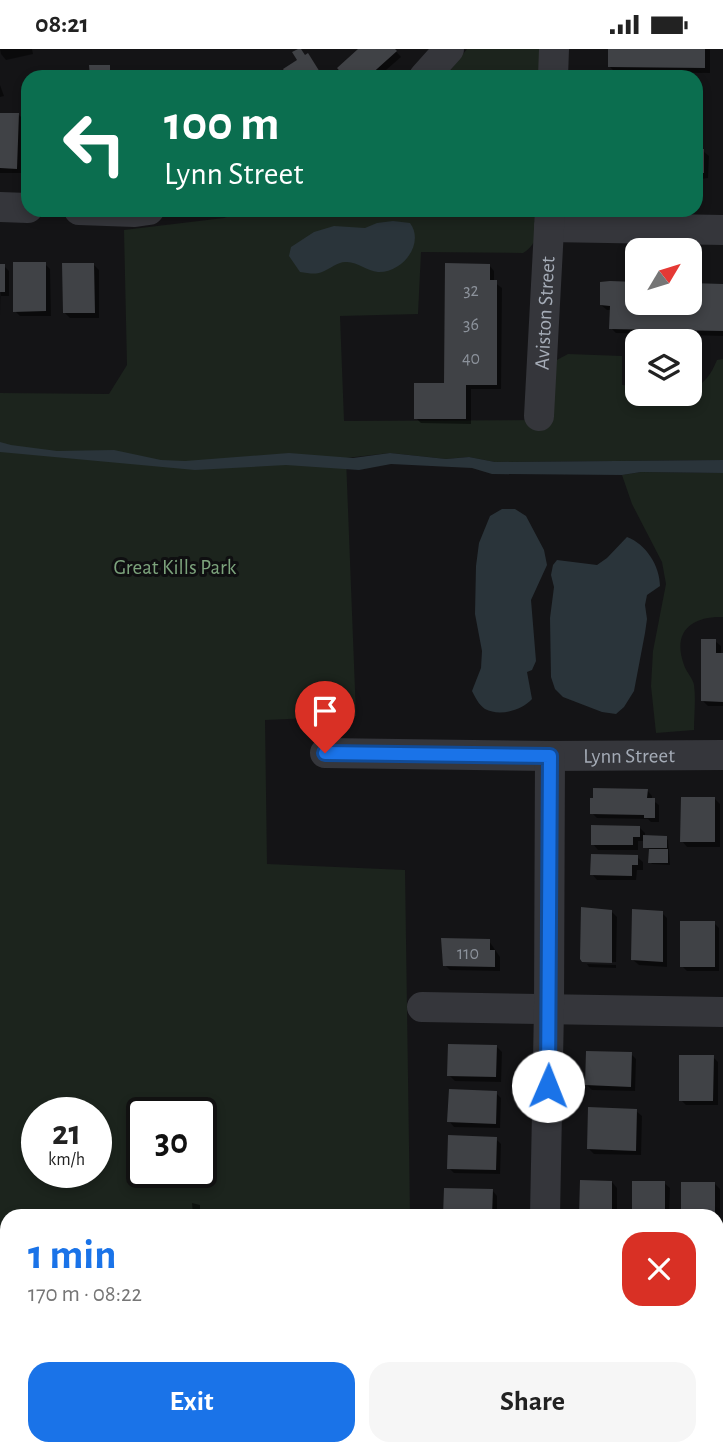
<!DOCTYPE html>
<html lang="en">
<head>
<meta charset="utf-8">
<style>
	:root { --surface:#fff; --page:#f6f6f6; --text:#222; --muted:#767676; --accent:#1a73e8 }
	body { margin:0; font-family:"Alegreya Sans",sans-serif; background:var(--page); color:var(--text); height:100vh; display:flex; flex-direction:column; font-size:26px; white-space:nowrap }
	* { box-sizing:border-box; margin:0 }
	p { font-size:23px; color:var(--muted) }
	.icon { flex:none; width:38px; height:38px; fill:none; stroke:currentColor; stroke-width:2; stroke-linecap:round; stroke-linejoin:round }
	.map { position:relative; flex:1; overflow:hidden }
	.side { position:absolute; left:0px; top:1160px; width:724px; height:247px; display:flex; flex-direction:column; background:var(--surface); border-radius:21px 21px 0 0; box-shadow:0 4px 10px #0003 }
	.side>* { flex:none }
	.guide { position:absolute; left:21px; top:21px; width:682px; height:147px; border-radius:21px; box-shadow:0 4px 10px #0003; background:#0b6e4f; color:#fff; overflow:hidden }
	.needle { width:46px; rotate:52deg }
	.fabs { position:absolute; left:625px; top:189px; display:grid; gap:14px }
	.fabs a { display:grid; place-items:center; width:77px; height:77px; border-radius:14px; background:var(--surface); box-shadow:0 4px 10px #0003; font-size:35px }
	.speed { position:absolute; left:21px; top:1048px; display:flex; gap:14px; font-size:35px; font-weight:700; text-align:center }
	.speed>* { display:grid; place-content:center; width:91px; height:91px; border-radius:50%; background:var(--surface); box-shadow:0 4px 10px #0003; line-height:1 }
	.speed small { font-size:18px; font-weight:400 }
	.speed .limit { border:4px solid #111; border-radius:10px; background:#fff; color:#111 }
	.pin { position:absolute; display:grid; place-items:center; width:60px; height:60px; color:#fff; margin:-72px -30px; border-radius:50% 50% 50% 0; rotate:-45deg; box-shadow:0 0 7px #0007 }
	.pin .icon { rotate:45deg }
	.me { position:absolute; width:77px; margin:-38px; rotate:1deg; stroke-linejoin:round; filter:drop-shadow(0 0 5px #0008) }
	.turn { display:flex; align-items:center; gap:24px; height:147px; padding:0 28px; font-size:32px }
	.turn .icon { width:91px; height:91px; stroke-width:2.5 }
	.turn b { display:block; font-size:49px; line-height:60px }
	.round { display:grid; place-items:center; flex:none; width:74px; height:74px; border-radius:21px; background:var(--page) }
	.summary { display:flex; align-items:center; justify-content:space-between; height:119px; padding:0 28px }
	h1 { font-size:42px; font-weight:700; line-height:52px; color:var(--accent) }
	.cta { display:flex; gap:14px; margin-top:auto; padding:14px 28px }
	.cta a { flex:1; height:80px; border-radius:21px; background:var(--accent); color:#fff; font-size:28px; font-weight:700; line-height:80px; text-align:center }
	.cta a+a { background:var(--page); color:var(--text) }
	.status { display:flex; justify-content:space-between; align-items:center; height:49px; padding:0 35px; background:var(--surface); direction:ltr }
	.status svg { height:19px; fill:currentColor }
	.map>svg:first-child { display:block }
</style>
</head>
<body>
<div class="status"><b>08:21</b><svg viewBox="0 0 49 12"><path d="M0 12V9h3v3zM5 12V6h3v6zM10 12V3h3v9zM15 12V0h3v12zM26 1h20v11H26zM47 4h2v5h-2z"/></svg></div>
<div class="map">
<svg width="723" height="1406" viewBox="0 0 723 1406">
	<rect width="100%" height="100%" fill="#141416"/>
	<!-- green -->
	<path fill="#1c241d" fill-rule="evenodd" d="M467,0H543V28H445Z
		M248,161H542C539,177 539,195 523,204L421,203L418,265L340,267L344,372L548,371L555,312L568,305L622,307V336L637,337V345H690V342C704,335 711,326 717,311L723,310V411L495,413L469,408L446,410L390,404L346,409L356,667L265,671L267,815L405,821L410,1167H7V1182H0V344L109,345L127,316L124,181L224,169ZM37,1064H96V1124H37ZM142,1064H201V1124H142Z
		M641,423L723,424V568C691,567 672,583 684,616C686,623 693,629 694,636C696,650 694,666 694,681L656,684L651,637L653,602L666,535L662,513L632,455L622,426Z
		M156,1400H408V1406H156Z"/>
	<!-- water -->
	<path fill="#2a343a" d="M393,172L410,174C425,194 403,224 378,223C367,222 358,213 347,213C338,212 330,220 322,223C315,226 308,224 300,223L289,207L291,198L314,183L334,177L365,179L377,174Z
		M0,393L11,396L57,402L114,401L161,411L185,412L289,404L353,409L390,404L446,410L469,408L495,413L723,411V424L641,423L622,426L492,425L472,419L391,415L359,421L286,416L195,421L0,403Z
		M502,460H515L526,467L544,501L547,516L531,551L536,612L532,621L527,623L532,650C522,661 500,668 485,660C479,656 475,648 472,642L481,619L482,602L475,565L476,517L479,494L490,467Z
		M627,488C646,495 660,517 660,537L647,546L645,556L647,570L645,584L634,642L624,658L616,665L602,663L563,648L555,640L551,628L550,569L554,538L551,526L553,516L557,511L597,516L607,509Z"/>
	<!-- shadow -->
	<path fill="#0007" d="M0,0H32L33,5L6,11L1,5Z
		M360,0H394L401,8L378,28H347Z
		M605,0H710V24L615,23L610,18V0Z
		M0,36L4,47L0,48Z
		M0,66H19L24,71L22,124H0Z
		M696,82L699,85V102H703L709,107L708,129L700,130H696Z
		M45,215L50,220L51,267H20L15,262Z
		M94,216L99,221V269H70L64,263Z
		M489,216L494,222V233L502,239L501,340H471V375L421,374L416,369L446,336Z
		M0,217H4L9,222V247H1V266Z
		M637,236V254H690V236L723,237V287L616,284L611,279L612,261H607L601,256Z
		M715,592L721,597V606H723V657H708L703,652Z
		M647,741L652,747V751L659,756V773H651L648,770L597,769L592,764Z
		M715,750L720,755V798H687L682,792Z
		M639,778L645,784V788L666,789L668,791L670,816L652,815L650,813V800L644,798V792H638V801H598L593,795Z
		M637,808L643,813V821H637L636,831H597L592,825Z
		M611,862L617,868L616,913L585,912V913L582,910Z
		M662,864L667,869V918L639,916L633,911Z
		M714,874L719,879V922H687L682,917Z
		M442,891L489,892L500,908V922L450,921L445,916V908L442,906Z
		M587,915L616,916V919L589,918Z
		M496,997L502,1003L501,1033L455,1032L449,1026Z
		M631,1005L636,1010L635,1042L592,1041L587,1036Z
		M713,1008L718,1013V1056H686L681,1051Z
		M496,1044L501,1049L500,1079L454,1078L449,1072Z
		M636,1062L642,1067L641,1106L594,1105L589,1100Z
		M496,1090L501,1095L500,1125L454,1124L449,1119Z
		M581,1133H612L617,1139V1167H581Z
		M634,1134H664L670,1139L669,1167H633Z
		M682,1134L715,1135L720,1140V1183H718V1167H682Z
		M445,1140L492,1141L497,1147V1167H445Z
		M192,1154L200,1156V1167H193Z
		M450,1400H499L498,1406H450Z
		M699,1404H712L714,1406H699Z"/>
	<!-- building -->
	<path fill="#404246" d="M298,0H301L305,6L308,4L323,28H288L283,20L297,11L292,3Z
		M358,0H395L397,2L368,28H345L337,19Z
		M608,0H705V19L608,18Z
		M89,16H110V28H90Z
		M0,64H19L17,120L0,119Z
		M696,100H704V124H696Z
		M13,213H46V262L13,263Z
		M62,214H94L95,264H63Z
		M445,214L490,215V231H497V336H466V370H414V334H444Z
		M0,215H5V243H0Z
		M610,232L637,233V254H690V234L723,235V282L609,280L610,257L600,256V233Z
		M701,590H716V604H723V653L701,652Z
		M593,739L648,740L647,749H655V769H644V766L590,765V749H593Z
		M681,748H715V793H680Z
		M591,776L640,777V788H633V796H591Z
		M643,786L667,787V799H643Z
		M649,800H668V814H648Z
		M591,805L638,806V816H632V827L590,826Z
		M581,858L612,861V914L582,913L580,910Z
		M632,860L663,862V913L631,911Z
		M680,872H715V918H680Z
		M441,889L490,890V901H495V918L443,917Z
		M448,995L497,996L496,1028L447,1027Z
		M586,1002L632,1003L631,1038L585,1036Z
		M679,1006H714L713,1052H679Z
		M449,1040L497,1042L496,1075L447,1073Z
		M588,1058L637,1060L636,1102L587,1100Z
		M448,1086L497,1088L496,1121L447,1120Z
		M580,1131L612,1132V1167H579Z
		M632,1132H665V1167H632Z
		M681,1133H715V1167H681Z
		M444,1139L493,1140L492,1167H443Z
		M449,1400H494L493,1406H449Z"/>
	<g fill="none" stroke-linecap="round" stroke-linejoin="round">
		<!-- minor -->
		<g stroke="#35363b" stroke-width="30">
			<path d="M424,28L449,0"/>
			<path d="M553,28L554,0"/>
			<path d="M0,158L28,159"/>
			<path d="M79,161L135,163L149,161"/>
			<path d="M549,178L723,181"/>
			<path id="s1" d="M539,367L550,161"/>
			<path id="s2" d="M325,704L550,707L723,706"/>
			<path d="M422,958L723,963"/>
			<path d="M545,1167L549,959L550,707"/>
			<path d="M0,1212H7"/>
			<path d="M718,1226H723"/>
			<path d="M551,1400V1406"/>
			<path d="M128,1406V1400"/>
		</g>
	</g>
	<g fill="none" stroke-linecap="round" stroke-linejoin="round">
		<defs>
			<path id="route" d="M325,704L550,707L548,1037"/>
		</defs>
		<!-- route casing -->
		<use href="#route" stroke="#114b97" stroke-width="18"/>
		<!-- route -->
		<use href="#route" stroke="#1a73e8" stroke-width="12"/>
	</g>
	<g text-anchor="middle" stroke-width="6" stroke-linejoin="round" paint-order="stroke">
		<!-- number labels -->
		<g font-size="18" fill="#8c929b">
			<text x="471" y="247">32</text>
			<text x="471" y="281">36</text>
			<text x="471" y="315">40</text>
			<text x="468" y="910">110</text>
		</g>
		<!-- street labels -->
		<g font-size="21" fill="#a5acb7" stroke="#0f0f11">
			<text dy="7" stroke="none"><textPath href="#s1" startOffset="103">Aviston Street</textPath></text>
			<text dy="7" stroke="none"><textPath href="#s2" startOffset="304">Lynn Street</textPath></text>
		</g>
		<!-- park labels -->
		<g font-size="21" fill="#7ca37c" stroke="#0f0f11">
			<text x="175" y="525">Great Kills Park</text>
		</g>
	</g>
</svg>
<div class="fabs">
<a><svg class="needle" viewBox="-14 -14 28 28"><path d="M0-13l5 13h-10z" fill="#e53935"/><path d="M0 13l5-13h-10z" fill="#767676"/></svg></a>
<a><svg class="icon" aria-label="layers" viewBox="0 0 24 24"><path d="M12 4l9 5-9 5-9-5zM3 14l9 5 9-5"/></svg></a>
</div>
<div class="speed"><div>21<small>km/h</small></div><div class="limit">30</div></div>
<div class="pin" style="left:325px;top:704px;background:#d93025"><svg class="icon" aria-label="arrive" viewBox="0 0 24 24"><path d="M6 21V4h12l-3 4 3 4H6"/></svg></div>
<svg class="me" style="left:548px;top:1037px" viewBox="-20 -20 40 40"><circle r="19" fill="#fff"/><path d="M0-13L10 11 0 6-10 11z" fill="#1a73e8"/></svg>
<div class="guide">
<div class="turn"><svg class="icon" aria-label="left" viewBox="0 0 24 24"><path d="M17 20v-9H6M10 6l-5 5 5 5"/></svg><div><b>100 m</b>Lynn Street</div></div>
</div>
<section class="side">
<div class="summary"><div><h1>1 min</h1><p>170 m · 08:22</p></div><a class="round" style="background:#d93025;color:#fff"><svg class="icon" aria-label="close" viewBox="0 0 24 24"><path d="M6 6l12 12M18 6L6 18"/></svg></a></div>
<div class="cta"><a>Exit</a><a>Share</a></div>
</section>
</div>
</body>
</html>
